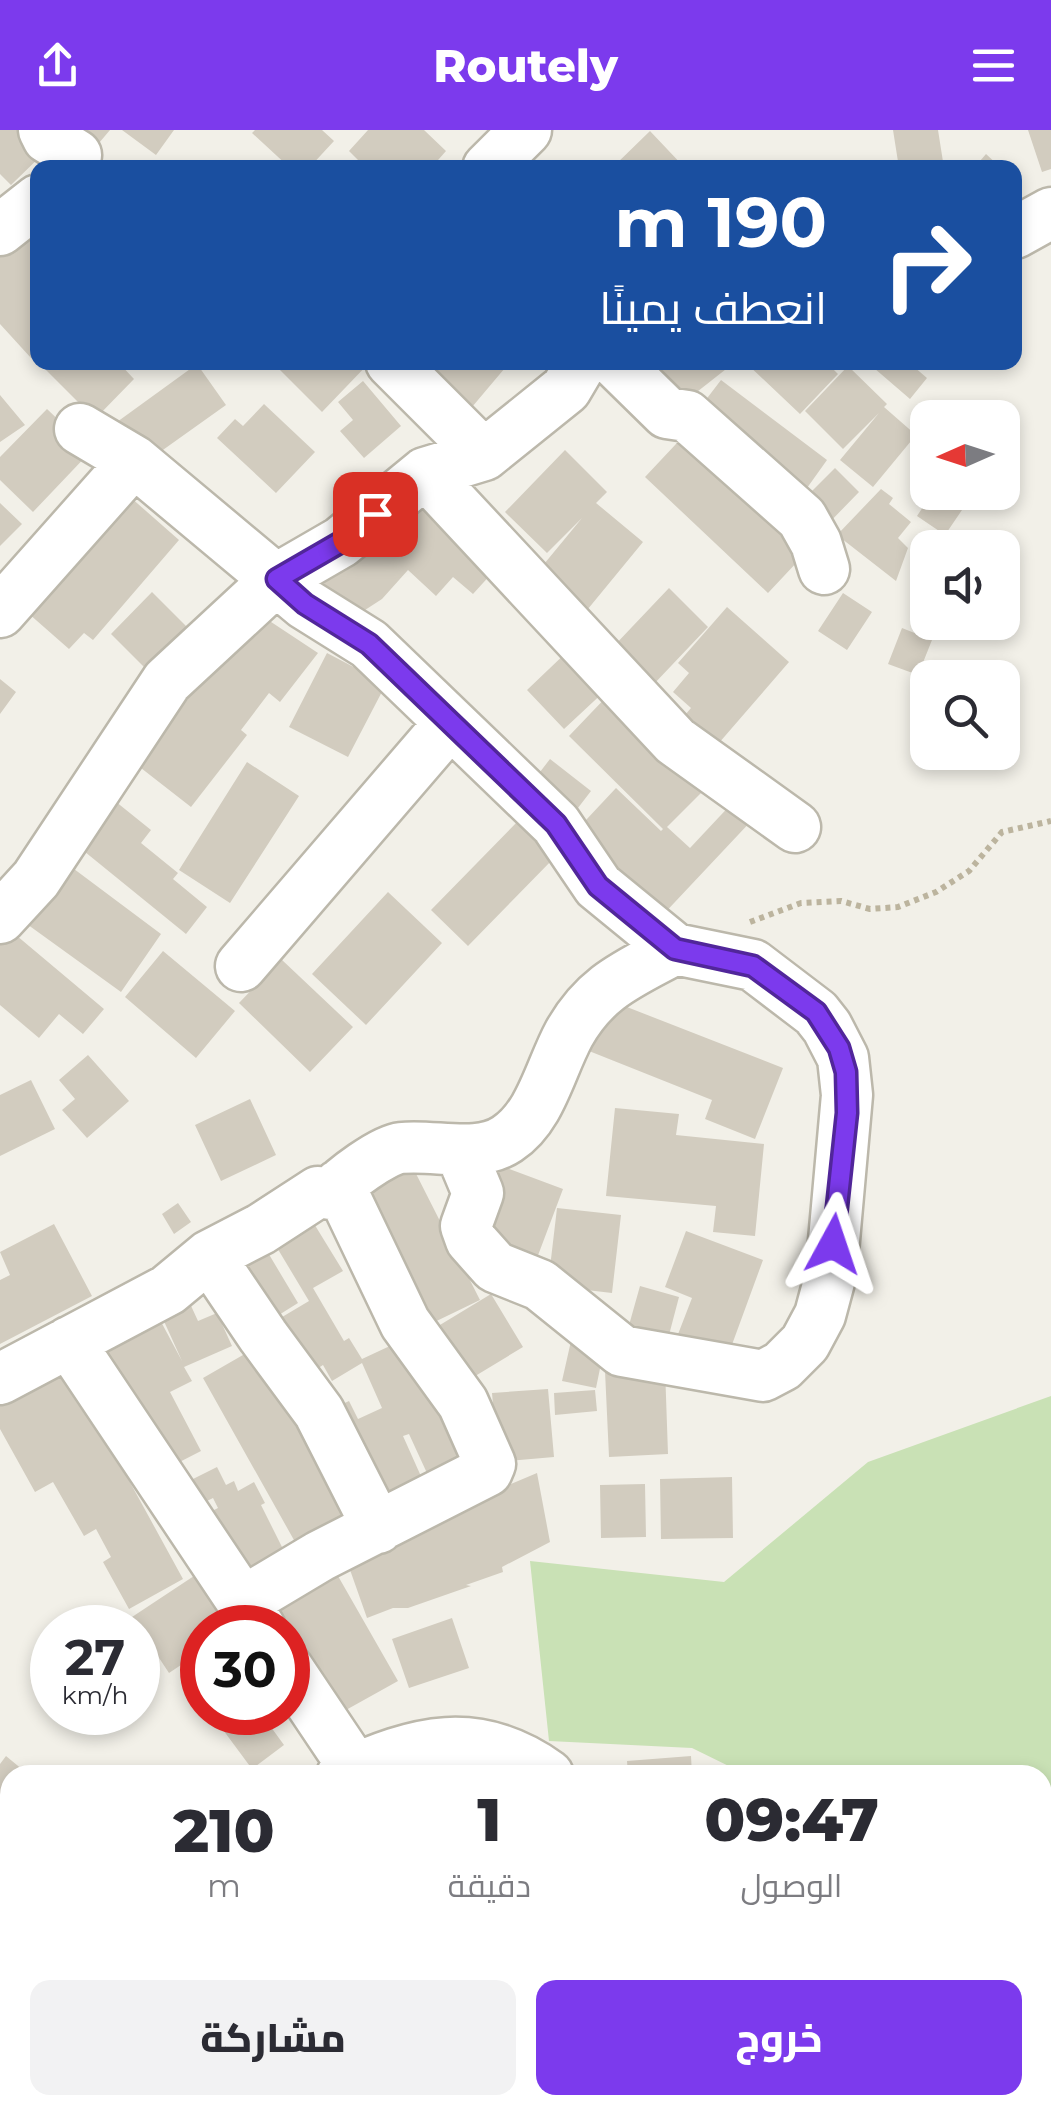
<!DOCTYPE html>
<html lang="ar">
<head>
<meta charset="utf-8">
<style>
	:root { --surface:#fff; --page:#f2f2f3; --text:#2b2b33; --muted:#7c7c81; --accent:#7c3aed }
	body { margin:0; font-family:Montserrat,Cairo,sans-serif; background:var(--page); color:var(--text); direction:rtl; height:100vh; display:flex; flex-direction:column; font-size:38px; white-space:nowrap }
	* { box-sizing:border-box; margin:0 }
	p { font-size:32px; color:var(--muted) }
	.icon { flex:none; width:55px; height:55px; fill:none; stroke:currentColor; stroke-width:2; stroke-linecap:round; stroke-linejoin:round }
	.map { position:relative; flex:1; overflow:hidden; direction:ltr }
	.details { position:absolute; left:0px; top:1635px; width:1052px; height:350px; display:flex; flex-direction:column; background:var(--surface); border-radius:30px 30px 0 0; box-shadow:0 5px 15px #0003; direction:rtl }
	.details>* { flex:none }
	.hud { position:absolute; left:30px; top:30px; width:992px; height:210px; border-radius:20px; box-shadow:0 5px 15px #0003; direction:rtl; background:#1a4fa0; color:#fff; overflow:hidden }
	.needle { width:65px; rotate:267deg }
	.controls { position:absolute; left:910px; top:270px; display:grid; gap:20px }
	.controls a { display:grid; place-items:center; width:110px; height:110px; border-radius:20px; background:var(--surface); box-shadow:0 5px 15px #0003; font-size:50px }
	.speed { position:absolute; left:30px; top:1475px; display:flex; gap:20px; font-size:50px; font-weight:700; text-align:center }
	.speed>* { display:grid; place-content:center; width:130px; height:130px; border-radius:50%; background:var(--surface); box-shadow:0 5px 15px #0003; line-height:1 }
	.speed small { font-size:25px; font-weight:400 }
	.speed .limit { border:15px solid #d22; background:#fff; color:#111 }
	.pin { position:absolute; display:grid; place-items:center; width:85px; height:85px; color:#fff; margin:-42px; border-radius:20px; box-shadow:0 5px 15px #0006 }
	.me { position:absolute; width:110px; margin:-55px; rotate:5deg; stroke-linejoin:round; filter:drop-shadow(0 0 8px #0008) }
	.turn { display:flex; align-items:center; gap:35px; height:210px; padding:0 30px; font-size:45px }
	.turn .icon { width:130px; height:130px; stroke-width:2.5 }
	.turn b { display:block; font-size:70px; line-height:85px }
	.eta { display:flex; justify-content:space-evenly; align-items:center; height:170px; text-align:center }
	.eta b { font-size:60px; font-weight:800; line-height:70px }
	.action { display:flex; gap:20px; margin-top:auto; padding:20px 30px }
	.action a { flex:1; height:115px; border-radius:20px; background:var(--accent); color:#fff; font-size:40px; font-weight:800; line-height:115px; text-align:center }
	.action a+a { background:var(--page); color:var(--text) }
	header { display:flex; justify-content:space-between; align-items:center; height:130px; padding:0 30px; background:var(--accent); color:#fff; font-size:45px; font-weight:800 }
	.map>svg:first-child { display:block }
</style>
</head>
<body>
<header><svg class="icon" aria-label="menu" viewBox="0 0 24 24"><path d="M4 6h16M4 12h16M4 18h16"/></svg>Routely<svg class="icon" aria-label="share" viewBox="0 0 24 24"><path d="M12 15V3M7 8l5-5 5 5M5 13v7h14v-7"/></svg></header>
<div class="map">
<svg width="1051" height="1985" viewBox="0 0 1051 1985">
	<rect width="100%" height="100%" fill="#f2f0e8"/>
	<!-- green -->
	<path fill="#c9e1b5" d="M1051,1266V1985H745L759,1975H1042V1645H747L692,1618L549,1611L530,1431L724,1452L868,1332Z"/>
	<!-- building -->
	<path fill="#d2ccbf" d="M0,0H28L47,20L11,55L0,44Z
		M56,0H110L88,26Z
		M122,0H174L156,25Z
		M255,0H322L334,11L309,38H290L252,3Z
		M368,0H424L446,21L431,38H366L349,21Z
		M893,0H938L944,38H899Z
		M1028,0H1051V39L1042,42Z
		M650,1L685,38H612Z
		M986,24L1001,38H974Z
		M38,77V222L31,228L0,194V111Z
		M38,232H118L134,249L95,289Z
		M272,232H370L322,282Z
		M427,232H510L467,283Z
		M648,232H735L674,280Z
		M745,232H826L838,244L800,284Z
		M867,232H916L913,236L927,248L910,269Z
		M197,234L226,275L146,332L117,292Z
		M848,236L887,274L884,277L916,305L873,357L840,330L879,283L843,319L805,281Z
		M721,250L827,330L802,365L695,284Z
		M363,251L401,296L364,328L340,301L353,290L338,272Z
		M0,265L25,295L0,312Z
		M264,274L315,322L276,363L217,308L235,289L243,296Z
		M47,279L91,321L33,382L0,350V327Z
		M691,298L814,414L768,463L645,347Z
		M565,320L607,362L596,373L643,412L583,485L535,445L582,388L547,423L505,382Z
		M835,338L859,362L824,398L799,374Z
		M121,359L179,410L93,510L84,503L69,519L20,476Z
		M881,359L893,368L889,374L911,392L898,408L908,418L896,451L837,405Z
		M933,362L962,380L945,405L917,386Z
		M423,368L503,431L473,464L453,447L436,466L408,440L382,469L365,480L353,492L328,470L313,445Z
		M0,373L22,394L0,416Z
		M669,458L708,497L653,555L613,517Z
		M152,462L198,508L157,550L111,504Z
		M843,463L872,482L847,520L818,501Z
		M727,477L789,532L712,621L679,592L691,578L673,562L689,543L678,533Z
		M256,482L318,523L280,572L269,563L241,600L247,605L191,677L132,631Z
		M902,498L932,510L918,545L888,534Z
		M571,518L608,558L564,599L527,560Z
		M327,523L386,554L348,627L289,597Z
		M0,549L16,562L0,584Z
		M612,561L708,656L667,697L690,718L735,670L754,688L659,789L571,706L616,658L661,701L663,699L569,606Z
		M550,629L591,661L571,687L530,655Z
		M247,632L299,666L230,773L179,740Z
		M110,667L151,700L141,713L178,743L173,749L207,777L186,804L74,713Z
		M517,692L554,728L468,816L431,780Z
		M62,730L161,804L121,862L13,784Z
		M388,762L442,813L366,895L312,844Z
		M4,795L104,879L83,904L59,884L39,908L0,875V800Z
		M163,821L235,881L196,928L125,867Z
		M281,829L353,897L310,942L239,873Z
		M609,870L783,938L755,1009L705,989L712,970L589,921Z
		M88,925L129,971L87,1008L62,980L75,969L59,950Z
		M31,950L55,999L0,1026V965Z
		M250,969L276,1025L221,1051L195,995Z
		M615,978L679,984L676,1005L764,1014L755,1106L713,1102L716,1076L606,1066Z
		M406,1024L480,1170L420,1199L349,1053Z
		M499,1035L563,1059L537,1128L473,1105Z
		M178,1073L191,1092L174,1104L162,1084Z
		M557,1078L621,1085L612,1163L561,1157L549,1146Z
		M305,1079L343,1141L313,1158L344,1211L349,1208L362,1229L407,1208L479,1333L432,1354L409,1304L403,1306L424,1353L376,1377L332,1279L349,1271L358,1289L382,1278L362,1233L332,1251L323,1235L306,1246L262,1199L309,1171L267,1101Z
		M54,1094L92,1166L0,1214V1150L10,1145L0,1122Z
		M686,1101L763,1130L726,1231L675,1212L692,1168L665,1157Z
		M258,1106L298,1173L258,1198L218,1131Z
		M181,1154L198,1191L217,1183L232,1216L184,1237L192,1251L170,1262L201,1321L164,1340L81,1210L151,1173L182,1231L153,1167Z
		M640,1156L679,1167L664,1224L624,1213Z
		M491,1164L523,1217L462,1254L430,1201Z
		M571,1211L604,1219L596,1258L562,1251Z
		M264,1213L362,1388L299,1419L203,1248Z
		M63,1230L183,1449L129,1479L103,1432L111,1427L96,1399L84,1406L53,1352L35,1362L0,1299V1265Z
		M665,1238L668,1324L609,1327L605,1241Z
		M548,1259L554,1327L498,1332L492,1263Z
		M595,1260L597,1281L555,1285L554,1263Z
		M217,1337L226,1355L234,1351L238,1361L254,1352L265,1373L261,1375L284,1421L230,1449L206,1384L218,1378L213,1368L201,1374L189,1351Z
		M537,1343L550,1412L502,1437L503,1442L466,1455L471,1456L408,1478H393L367,1488L343,1420L410,1397Z
		M732,1347L733,1408L661,1409L660,1349Z
		M645,1354L646,1407L601,1408L600,1355Z
		M330,1432L398,1551L337,1585L288,1531V1498H268L255,1474Z
		M200,1442L237,1498H202V1529L199,1523L169,1543L132,1487Z
		M452,1488L469,1538L409,1558L392,1509Z
		M202,1531V1565L187,1542Z
		M224,1582H260L284,1615L252,1639L215,1589Z
		M6,1626L29,1645H10V1740L0,1732V1634Z
		M691,1626L692,1645H628L627,1631Z
		M10,1771V1839L0,1843V1776Z
		M0,1866L10,1874V1932L0,1944Z
		M20,1975H113L105,1985H32Z
		M163,1975H171L177,1985H146Z
		M220,1975H256L242,1985H227Z
		M280,1975H298L301,1985H269L268,1979Z
		M382,1975H412L421,1985H371Z
		M428,1975H450L437,1985Z
		M468,1975H506L504,1985H466Z"/>
	<g fill="none" stroke-linecap="round" stroke-linejoin="round">
		<defs>
			<path id="minor" d="M44,0L48,8L76,25L72,38
				M488,38L526,0
				M0,100L38,70
				M1015,103L1051,83
				M391,232L484,325
				M615,232L667,283L687,286L802,388L816,413L824,439
				M80,299L134,331L305,474L369,514L556,694L598,756L675,819L753,835L816,883L827,897L843,928L847,965L831,1144L820,1185L805,1213L782,1236L763,1246L622,1221L540,1155L495,1137L471,1110L466,1096L478,1063L460,1020
				M425,343L675,611L795,697
				M0,482L134,331
				M0,788L36,749L167,551L277,449L341,412L425,343L484,325L566,259L582,232
				M241,836L450,593
				M209,1126L263,1206L319,1282L378,1398
				M69,1212L260,1498
				M0,1249L168,1160L209,1126L261,1099L318,1062L331,1064C343,1050 383,1020 401,1018C435,1014 477,1029 507,1009C541,987 550,939 569,904C596,856 629,844 675,819
				M243,1472L320,1426L487,1341L490,1334L463,1273L405,1193L339,1055
				M288,1539L355,1639
				M342,1645C416,1611 477,1594 548,1645
				M0,1743L10,1746
				M0,1968L21,1985
				M117,1985L126,1975
				M362,1985L373,1975
				M539,1985L541,1975
				M1026,1985L1039,1975"/>
		</defs>
		<!-- minor casing -->
		<use href="#minor" stroke="#bcb8ab" stroke-width="55"/>
		<!-- path -->
		<path stroke="#bcb49e" stroke-width="6" stroke-dasharray="5 5" stroke-linecap="butt" d="M750,792L801,773L841,771L870,779L898,777L936,762L969,741L1002,702L1051,691"/>
		<!-- minor -->
		<use href="#minor" stroke="#fff" stroke-width="50"/>
	</g>
	<g fill="none" stroke-linecap="round" stroke-linejoin="round">
		<defs>
			<path id="route" d="M375,384L341,412L277,449L305,474L369,514L556,694L598,756L675,819L753,836L816,882L839,918L846,942L847,983L833,1114"/>
		</defs>
		<!-- route casing -->
		<use href="#route" stroke="#51269a" stroke-width="25"/>
		<!-- route -->
		<use href="#route" stroke="#7c3aed" stroke-width="18"/>
	</g>
</svg>
<div class="controls">
<a><svg class="needle" viewBox="-14 -14 28 28"><path d="M0-13l5 13h-10z" fill="#e53935"/><path d="M0 13l5-13h-10z" fill="#7c7c81"/></svg></a>
<a><svg class="icon" aria-label="sound" viewBox="0 0 24 24"><path d="M4 9h4l5-4v14l-5-4H4zM17 9q2 3 0 6"/></svg></a>
<a><svg class="icon" aria-label="search" viewBox="0 0 24 24"><circle cx="10" cy="10" r="6"/><path d="M15 15l6 6"/></svg></a>
</div>
<div class="speed"><div>27<small>km/h</small></div><div class="limit">30</div></div>
<div class="pin" style="left:375px;top:384px;background:#d93025"><svg class="icon" aria-label="arrive" viewBox="0 0 24 24"><path d="M6 21V4h12l-3 4 3 4H6"/></svg></div>
<svg class="me" style="left:833px;top:1114px" viewBox="-20 -20 40 40"><path d="M0-17L14 15 0 8-14 15z" fill="#7c3aed" stroke="#fff" stroke-width="4"/></svg>
<div class="hud">
<div class="turn"><svg class="icon" aria-label="right" viewBox="0 0 24 24"><path d="M7 20v-9h11M14 6l5 5-5 5"/></svg><div><b>190 m</b>انعطف يمينًا</div></div>
</div>
<section class="details">
<div class="eta">
<div><b>09:47</b><p>الوصول</p></div>
<div><b>1</b><p>دقيقة</p></div>
<div><b>210</b><p>m</p></div>
</div>
<div class="action"><a>خروج</a><a>مشاركة</a></div>
</section>
</div>
</body>
</html>
